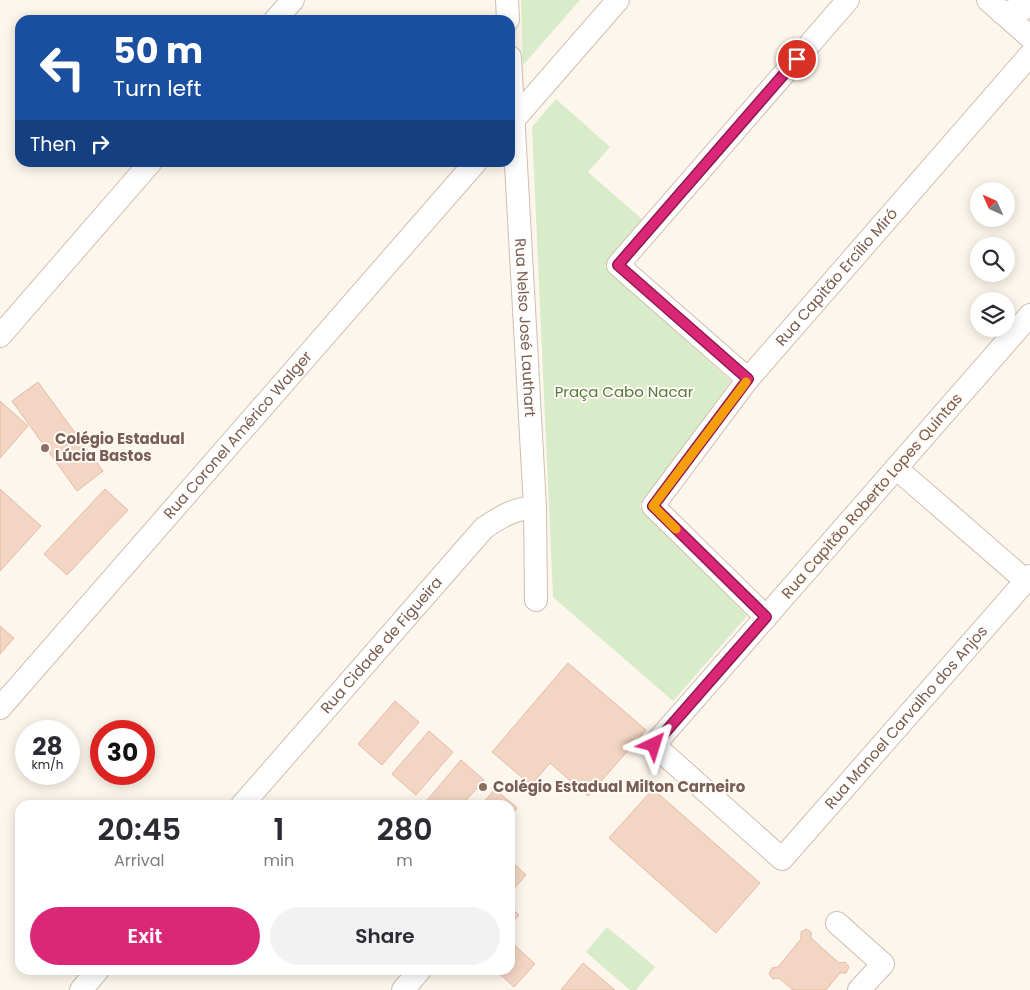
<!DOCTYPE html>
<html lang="en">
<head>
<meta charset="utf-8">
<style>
	:root { --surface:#fff; --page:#f2f2f3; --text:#2b2b33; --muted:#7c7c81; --accent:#db2777 }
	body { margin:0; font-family:Poppins,sans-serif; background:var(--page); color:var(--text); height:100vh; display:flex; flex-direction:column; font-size:19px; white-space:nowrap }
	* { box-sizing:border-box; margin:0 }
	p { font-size:16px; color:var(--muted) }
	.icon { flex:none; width:28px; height:28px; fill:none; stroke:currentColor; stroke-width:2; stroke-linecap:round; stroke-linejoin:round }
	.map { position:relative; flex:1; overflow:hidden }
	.sheet { position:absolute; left:15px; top:800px; width:500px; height:175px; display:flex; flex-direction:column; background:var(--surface); border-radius:15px; box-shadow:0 2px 12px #0003 }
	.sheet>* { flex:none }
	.guide { position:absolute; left:15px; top:15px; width:500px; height:152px; border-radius:15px; box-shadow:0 2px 12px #0003; background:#1a4fa0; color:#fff; overflow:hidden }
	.needle { width:32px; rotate:315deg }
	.buttons { position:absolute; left:970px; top:182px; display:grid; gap:10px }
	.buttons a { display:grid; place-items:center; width:45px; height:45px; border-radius:50%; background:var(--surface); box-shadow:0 2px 12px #0003; font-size:25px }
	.speed { position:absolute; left:15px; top:720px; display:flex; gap:10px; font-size:25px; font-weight:700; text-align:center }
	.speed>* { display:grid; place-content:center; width:65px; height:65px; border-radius:50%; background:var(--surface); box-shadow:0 2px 12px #0003; line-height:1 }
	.speed small { font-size:12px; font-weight:400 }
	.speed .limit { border:8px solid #d22; background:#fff; color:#111 }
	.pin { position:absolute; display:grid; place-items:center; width:42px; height:42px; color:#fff; margin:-21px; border:2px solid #fff; border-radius:50%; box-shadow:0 1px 5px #0007 }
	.me { position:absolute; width:55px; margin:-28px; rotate:41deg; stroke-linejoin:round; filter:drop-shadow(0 0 4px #0008) }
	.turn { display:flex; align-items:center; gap:18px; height:105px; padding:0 15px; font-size:22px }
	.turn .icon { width:65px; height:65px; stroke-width:2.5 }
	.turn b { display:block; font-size:35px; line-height:42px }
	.then { display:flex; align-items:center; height:48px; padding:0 15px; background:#0003; gap:10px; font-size:19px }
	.eta { display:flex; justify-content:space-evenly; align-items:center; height:85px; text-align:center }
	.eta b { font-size:30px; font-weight:600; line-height:35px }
	.cta { display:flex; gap:10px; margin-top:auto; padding:10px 15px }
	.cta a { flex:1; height:58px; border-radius:30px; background:var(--accent); color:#fff; font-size:20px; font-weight:600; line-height:58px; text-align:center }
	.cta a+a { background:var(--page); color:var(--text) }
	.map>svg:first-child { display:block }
</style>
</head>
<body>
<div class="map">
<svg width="1030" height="990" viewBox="0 0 1030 990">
	<rect width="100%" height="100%" fill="#fdf6ec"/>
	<!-- green -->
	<path fill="#d8ecc9" d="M521,0H580L523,65Z
		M556,99L610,147L588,172L644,221L605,267L731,381L639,506L747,616L673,701L553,597L532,127Z
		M607,927L655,967L636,990H630L586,952Z"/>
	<!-- building -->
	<path fill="#f3d5c3" stroke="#e6bba3" d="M38,382L103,471L77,491L12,401Z
		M0,401L28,426L0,458Z
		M0,489L41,526L0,571Z
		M105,489L128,510L67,575L44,554Z
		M0,626L14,638L0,654Z
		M568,663L646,730L588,796L550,763L531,785L492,752Z
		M395,701L419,722L382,765L358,744Z
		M429,731L453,752L416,795L392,774Z
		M461,760L484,780L462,805H423Z
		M495,789L517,808L510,816V805H481Z
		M653,789L760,883L716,933L609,838Z
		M510,860L526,875L510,893Z
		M510,907L519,915L510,925Z
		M806,929L811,932V938L839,963L845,962L849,967L846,973H840L826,990H793L779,978L773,979L769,974L772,968L778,967L801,939V932Z
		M510,941L535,964L514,987L495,970H510Z
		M583,963L615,990H561Z"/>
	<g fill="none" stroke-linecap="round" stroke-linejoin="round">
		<defs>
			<g id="minor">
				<path d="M507,0L508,20"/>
				<path d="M988,0L1030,37"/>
				<path d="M1002,13L1030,7"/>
				<path d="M275,20L293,0"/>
				<path id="s1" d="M510,57L535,507L536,600"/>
				<path d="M510,124L618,0"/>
				<path id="s2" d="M1030,315L654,745L782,859L1030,576"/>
				<path d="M0,336L151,162"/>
				<path d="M748,379L618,265L848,0"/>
				<path d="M896,468L1026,581"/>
				<path id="s3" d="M766,617L653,506L748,379L1030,55"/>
				<path id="s4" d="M0,708L476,162"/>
				<path id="s5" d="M242,805L484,528C502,516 513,509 535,507"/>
				<path d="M837,923L883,964L859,990"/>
				<path d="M81,990L98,970"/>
				<path d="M403,990L420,970"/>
			</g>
		</defs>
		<!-- minor casing -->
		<use href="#minor" stroke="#d1beb0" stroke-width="24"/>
		<!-- minor -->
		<use href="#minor" stroke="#fff" stroke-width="22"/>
	</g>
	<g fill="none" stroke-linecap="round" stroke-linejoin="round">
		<defs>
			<path id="route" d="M654,745L766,617L653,506L748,379L618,265L797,59"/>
		</defs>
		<!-- route casing -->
		<use href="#route" stroke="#8e194d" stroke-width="12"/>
		<!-- route -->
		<use href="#route" stroke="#db2777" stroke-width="9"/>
		<!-- slow -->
		<path stroke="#f59e0b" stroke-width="9" d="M676,529L653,506L746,382"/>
	</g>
	<!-- markers -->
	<g fill="#8d6e63" stroke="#fffaf3" stroke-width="2">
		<circle cx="45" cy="448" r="5"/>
		<circle cx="483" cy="787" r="5"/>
	</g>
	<g text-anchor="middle" stroke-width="4" stroke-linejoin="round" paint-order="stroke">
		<!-- street labels -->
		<g font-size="15" fill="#7a5c4d" stroke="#fffaf3">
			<text dy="5" stroke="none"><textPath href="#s3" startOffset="452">Rua Capitão Ercílio Miró</textPath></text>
			<text dy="5" stroke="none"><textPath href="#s1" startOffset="271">Rua Nelso José Lauthart</textPath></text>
			<text dy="5" stroke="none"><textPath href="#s4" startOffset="362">Rua Coronel Américo Walger</textPath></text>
			<text transform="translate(872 496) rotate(-49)" y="5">Rua Capitão Roberto Lopes Quintas</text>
			<text dy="5" stroke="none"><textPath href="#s5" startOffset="212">Rua Cidade de Figueira</textPath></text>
			<text dy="5" stroke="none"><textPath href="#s2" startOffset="931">Rua Manoel Carvalho dos Anjos</textPath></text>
		</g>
		<!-- park labels -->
		<g font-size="15" fill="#537a41" stroke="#fffaf3">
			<text x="624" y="397">Praça Cabo Nacar</text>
		</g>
		<!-- education labels -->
		<g font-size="15" font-weight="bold" fill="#785e54" stroke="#fffaf3" text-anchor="start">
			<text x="55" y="444">Colégio Estadual<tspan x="55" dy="17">Lúcia Bastos</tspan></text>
			<text x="493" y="792">Colégio Estadual Milton Carneiro</text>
		</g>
	</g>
</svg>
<div class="buttons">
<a><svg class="needle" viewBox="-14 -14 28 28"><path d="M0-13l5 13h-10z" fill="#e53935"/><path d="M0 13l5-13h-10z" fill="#7c7c81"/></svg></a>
<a><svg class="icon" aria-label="search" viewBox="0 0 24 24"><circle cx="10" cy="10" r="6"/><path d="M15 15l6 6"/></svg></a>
<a><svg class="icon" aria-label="layers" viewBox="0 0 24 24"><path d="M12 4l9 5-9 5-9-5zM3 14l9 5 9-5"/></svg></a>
</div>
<div class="speed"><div>28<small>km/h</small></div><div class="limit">30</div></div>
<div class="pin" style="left:797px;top:59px;background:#d93025"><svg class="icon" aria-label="arrive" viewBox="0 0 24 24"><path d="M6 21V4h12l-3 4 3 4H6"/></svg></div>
<svg class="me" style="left:654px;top:745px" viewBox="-20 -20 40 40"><path d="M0-17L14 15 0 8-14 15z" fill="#db2777" stroke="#fff" stroke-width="4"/></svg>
<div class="guide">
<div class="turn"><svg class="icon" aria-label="left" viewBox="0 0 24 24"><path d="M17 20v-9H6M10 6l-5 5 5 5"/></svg><div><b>50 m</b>Turn left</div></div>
<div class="then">Then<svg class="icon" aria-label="right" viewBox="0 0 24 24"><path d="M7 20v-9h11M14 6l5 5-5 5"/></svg></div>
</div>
<section class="sheet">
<div class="eta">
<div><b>20:45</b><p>Arrival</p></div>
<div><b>1</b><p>min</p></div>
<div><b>280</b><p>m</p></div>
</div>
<div class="cta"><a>Exit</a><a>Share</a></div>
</section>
</div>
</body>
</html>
